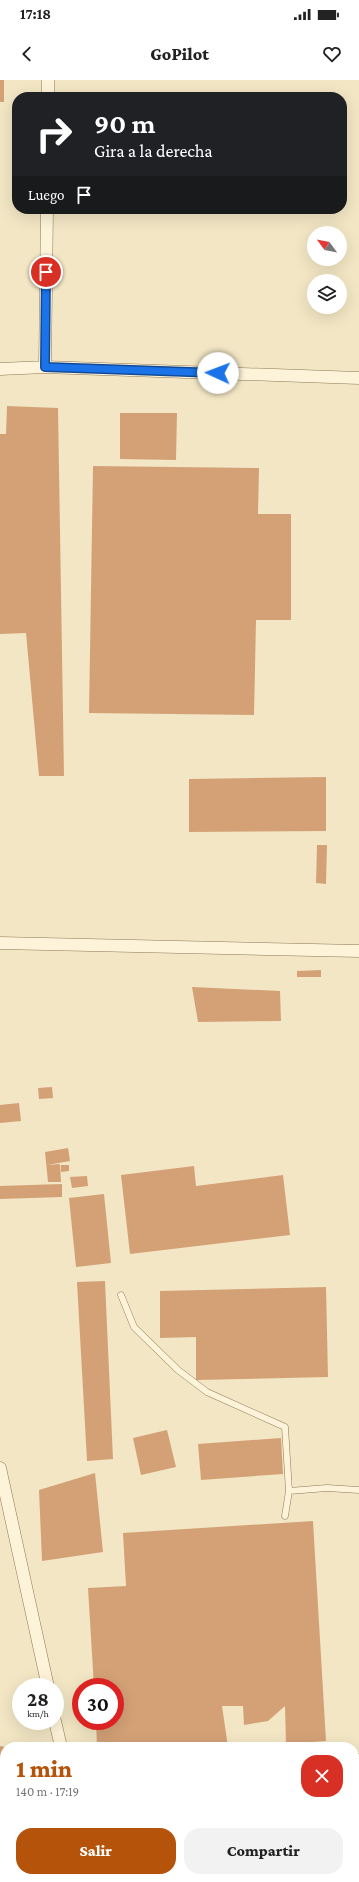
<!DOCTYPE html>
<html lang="es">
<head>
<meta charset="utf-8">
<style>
	:root { --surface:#fff; --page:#f2f2f2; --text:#222; --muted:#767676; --accent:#b45309 }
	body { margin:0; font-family:"Crimson Pro",serif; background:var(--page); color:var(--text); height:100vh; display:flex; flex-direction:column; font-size:15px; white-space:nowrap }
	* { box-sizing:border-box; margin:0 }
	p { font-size:13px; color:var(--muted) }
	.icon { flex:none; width:22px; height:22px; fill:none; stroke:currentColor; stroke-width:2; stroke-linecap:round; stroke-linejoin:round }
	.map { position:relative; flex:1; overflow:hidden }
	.details { position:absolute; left:0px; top:1662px; width:359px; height:140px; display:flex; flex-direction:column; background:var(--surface); border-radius:16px 16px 0 0; box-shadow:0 4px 16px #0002 }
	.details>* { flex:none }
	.guide { position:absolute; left:12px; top:12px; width:335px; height:122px; border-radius:16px; box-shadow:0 4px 16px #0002; background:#202124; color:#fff; overflow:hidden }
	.needle { width:26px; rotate:302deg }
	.buttons { position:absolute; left:307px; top:146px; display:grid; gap:8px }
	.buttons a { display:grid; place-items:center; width:40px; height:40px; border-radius:50%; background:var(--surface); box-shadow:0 4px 16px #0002; font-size:20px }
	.speed { position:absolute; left:12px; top:1598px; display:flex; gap:8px; font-size:20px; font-weight:700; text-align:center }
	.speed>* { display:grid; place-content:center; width:52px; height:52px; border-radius:50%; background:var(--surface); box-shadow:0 4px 16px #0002; line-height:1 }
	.speed small { font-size:10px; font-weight:400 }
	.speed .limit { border:6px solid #d22; background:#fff; color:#111 }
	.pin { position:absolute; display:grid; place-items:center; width:34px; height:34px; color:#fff; margin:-17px; border:2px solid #fff; border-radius:50%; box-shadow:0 1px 4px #0007 }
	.me { position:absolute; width:44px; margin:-22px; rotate:272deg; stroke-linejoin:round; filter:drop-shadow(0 0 3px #0008) }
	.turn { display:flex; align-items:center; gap:14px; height:84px; padding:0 16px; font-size:18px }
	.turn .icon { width:52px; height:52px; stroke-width:2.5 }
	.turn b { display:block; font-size:28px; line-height:34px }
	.then { display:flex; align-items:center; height:38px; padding:0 16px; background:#0003; gap:8px; font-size:15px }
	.round { display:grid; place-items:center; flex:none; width:42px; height:42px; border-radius:16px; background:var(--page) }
	.headline { display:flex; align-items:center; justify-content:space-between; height:68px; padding:0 16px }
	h1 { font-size:24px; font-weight:800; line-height:30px; color:var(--accent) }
	.button { display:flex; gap:8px; margin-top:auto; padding:8px 16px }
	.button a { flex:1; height:46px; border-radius:16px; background:var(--accent); color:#fff; font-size:16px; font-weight:800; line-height:46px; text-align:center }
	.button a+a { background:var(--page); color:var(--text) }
	.status { display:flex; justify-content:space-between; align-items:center; height:28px; padding:0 20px; background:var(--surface); direction:ltr }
	.status svg { height:11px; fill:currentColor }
	header { display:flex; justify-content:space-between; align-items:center; height:52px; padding:0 16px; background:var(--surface); font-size:18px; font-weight:800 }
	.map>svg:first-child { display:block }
</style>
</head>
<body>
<div class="status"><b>17:18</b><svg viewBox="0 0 49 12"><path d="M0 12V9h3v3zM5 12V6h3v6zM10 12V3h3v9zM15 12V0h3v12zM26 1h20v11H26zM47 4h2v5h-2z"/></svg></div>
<header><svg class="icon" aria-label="back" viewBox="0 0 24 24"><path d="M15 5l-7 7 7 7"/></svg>GoPilot<svg class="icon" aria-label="heart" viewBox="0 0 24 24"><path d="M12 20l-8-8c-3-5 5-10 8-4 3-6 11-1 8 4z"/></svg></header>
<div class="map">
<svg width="359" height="1802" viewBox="0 0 359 1802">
	<rect width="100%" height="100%" fill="#f2e6c4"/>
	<!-- building -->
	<path fill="#d4a177" d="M0,0H4V22H0Z
		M7,326L58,328L64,696H39L26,553L0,554V354H6Z
		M120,333H177L176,380L120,379Z
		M93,386L259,388L258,434H291V540H256L254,635L89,633Z
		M326,697V751L189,752V699Z
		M317,765H327L326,804L316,803Z
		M321,890V897H297V891Z
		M192,907L280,911L281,941L198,942Z
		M52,1007L53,1018L39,1019L38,1008Z
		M19,1023L21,1041L0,1043V1025Z
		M68,1068L70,1081L47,1085L60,1084L61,1102H48L45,1072Z
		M61,1085H69V1091L61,1092Z
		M194,1086L196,1106L283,1095L290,1155L130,1174L121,1095Z
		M87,1096L88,1106L72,1108L70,1097Z
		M62,1104V1117L0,1119V1106Z
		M104,1114L111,1183L76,1187L69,1118Z
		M105,1201L113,1379L87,1381L77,1202Z
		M326,1207L328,1297L196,1300V1257L160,1258V1211Z
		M167,1350L176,1387L141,1395L133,1358Z
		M281,1358L283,1394L201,1400L198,1364Z
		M95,1393L103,1472L42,1481L39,1410Z
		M313,1441L326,1661L286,1664L285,1626L268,1641L244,1645L243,1626H222L228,1667H97L96,1641H115V1607H94L88,1508L126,1506L123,1453Z
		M0,1666L5,1667V1697L0,1696Z
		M147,1797H311L312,1802H148Z"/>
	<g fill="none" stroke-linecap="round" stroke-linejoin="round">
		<defs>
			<path id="service" d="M121,1215L134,1247L178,1290L207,1312L285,1347L289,1411L285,1436
				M289,1411L327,1408L359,1410"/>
			<path id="minor" d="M48,17V0
				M45,287L47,129
				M0,289L45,287L359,298
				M0,863L359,871
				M0,1388L48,1607
				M55,1641L61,1667
				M354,1680H359
				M0,1714L5,1713
				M82,1797L83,1802"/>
		</defs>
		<!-- service casing -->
		<use href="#service" stroke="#8f7858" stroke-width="7"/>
		<!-- minor casing -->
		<use href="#minor" stroke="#8f7858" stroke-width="13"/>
		<!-- service -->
		<use href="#service" stroke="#fcf3d9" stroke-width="6"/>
		<!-- minor -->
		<use href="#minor" stroke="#fcf3d9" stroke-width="12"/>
	</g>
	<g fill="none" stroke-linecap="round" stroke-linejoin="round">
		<defs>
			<path id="route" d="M46,192L45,287L218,293"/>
		</defs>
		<!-- route casing -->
		<use href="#route" stroke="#114b97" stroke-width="10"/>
		<!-- route -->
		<use href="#route" stroke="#1a73e8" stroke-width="7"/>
	</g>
</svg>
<div class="buttons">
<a><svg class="needle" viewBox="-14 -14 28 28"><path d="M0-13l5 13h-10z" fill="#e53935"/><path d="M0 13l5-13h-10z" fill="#767676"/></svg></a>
<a><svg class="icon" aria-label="layers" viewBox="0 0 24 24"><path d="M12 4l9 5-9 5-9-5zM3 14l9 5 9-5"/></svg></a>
</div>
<div class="speed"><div>28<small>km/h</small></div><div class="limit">30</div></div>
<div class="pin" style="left:46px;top:192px;background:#d93025"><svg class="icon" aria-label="arrive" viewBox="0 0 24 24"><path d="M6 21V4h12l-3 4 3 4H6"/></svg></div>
<svg class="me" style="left:218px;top:293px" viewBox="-20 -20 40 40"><circle r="19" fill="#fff"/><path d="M0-13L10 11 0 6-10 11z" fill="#1a73e8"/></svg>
<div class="guide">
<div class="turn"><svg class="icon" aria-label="right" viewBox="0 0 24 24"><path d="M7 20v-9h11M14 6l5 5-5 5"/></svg><div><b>90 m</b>Gira a la derecha</div></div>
<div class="then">Luego<svg class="icon" aria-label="arrive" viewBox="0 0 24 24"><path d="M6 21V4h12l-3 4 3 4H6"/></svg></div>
</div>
<section class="details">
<div class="headline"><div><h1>1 min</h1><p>140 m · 17:19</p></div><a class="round" style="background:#d93025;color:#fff"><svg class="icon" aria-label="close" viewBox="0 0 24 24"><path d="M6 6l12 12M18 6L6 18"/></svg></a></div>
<div class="button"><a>Salir</a><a>Compartir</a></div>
</section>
</div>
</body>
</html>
